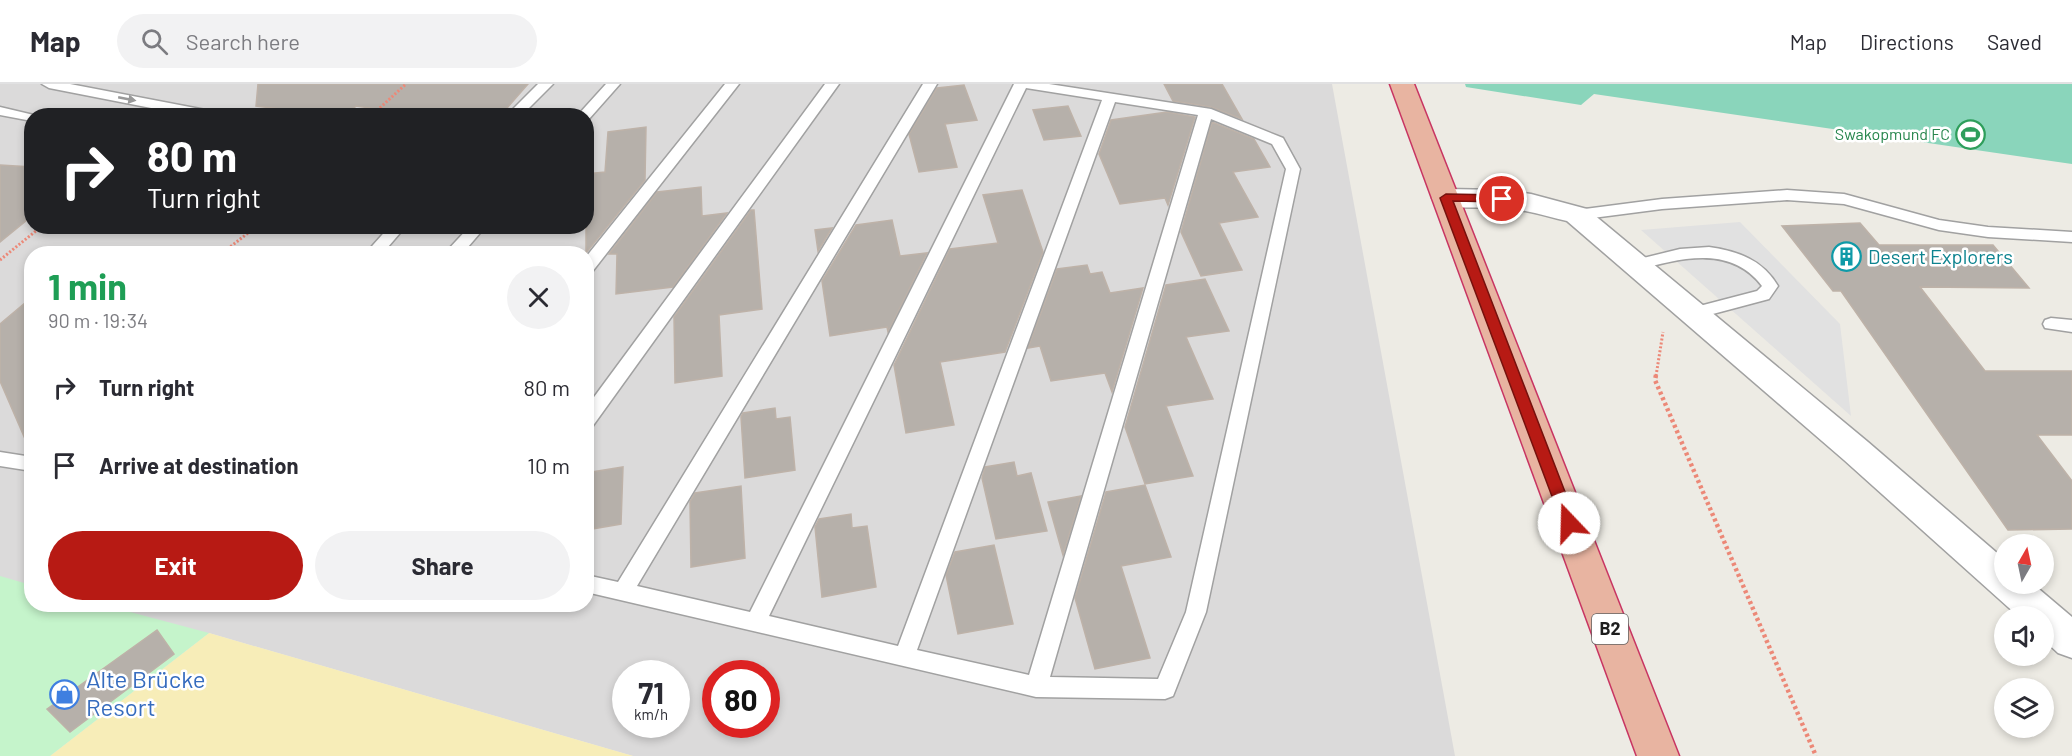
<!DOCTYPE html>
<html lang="en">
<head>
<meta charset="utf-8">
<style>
	:root { --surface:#fff; --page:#f2f2f3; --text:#2b2b33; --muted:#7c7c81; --line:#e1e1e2; --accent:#b71a14 }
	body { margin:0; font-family:Barlow,sans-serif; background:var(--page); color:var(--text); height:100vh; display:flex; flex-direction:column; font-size:22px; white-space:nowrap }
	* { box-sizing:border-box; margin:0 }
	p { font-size:20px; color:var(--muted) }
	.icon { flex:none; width:33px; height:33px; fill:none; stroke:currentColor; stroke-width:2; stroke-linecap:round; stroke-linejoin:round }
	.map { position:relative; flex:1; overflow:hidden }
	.side { position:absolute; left:24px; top:162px; width:570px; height:366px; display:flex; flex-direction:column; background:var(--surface); border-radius:24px; box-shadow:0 3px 9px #0003 }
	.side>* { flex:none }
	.hud { position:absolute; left:24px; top:24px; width:570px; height:126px; border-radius:24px; box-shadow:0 3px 9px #0003; background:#202124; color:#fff; overflow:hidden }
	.needle { width:39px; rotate:9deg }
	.tools { position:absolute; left:1994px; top:450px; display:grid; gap:12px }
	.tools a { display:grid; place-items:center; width:60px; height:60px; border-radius:50%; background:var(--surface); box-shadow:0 3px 9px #0003; font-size:30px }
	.speed { position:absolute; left:612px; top:576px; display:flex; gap:12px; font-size:30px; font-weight:700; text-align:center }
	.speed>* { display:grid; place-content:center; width:78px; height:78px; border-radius:50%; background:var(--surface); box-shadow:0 3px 9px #0003; line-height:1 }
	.speed small { font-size:15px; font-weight:400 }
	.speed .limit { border:9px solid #d22; background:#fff; color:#111 }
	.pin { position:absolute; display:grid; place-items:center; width:51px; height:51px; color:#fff; margin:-26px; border:3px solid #fff; border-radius:50%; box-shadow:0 2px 6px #0007 }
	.me { position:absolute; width:66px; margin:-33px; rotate:339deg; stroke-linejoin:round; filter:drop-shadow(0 0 4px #0008) }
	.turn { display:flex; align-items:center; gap:21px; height:126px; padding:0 24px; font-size:27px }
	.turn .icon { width:78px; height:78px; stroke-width:2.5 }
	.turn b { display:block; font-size:42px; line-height:51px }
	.round { display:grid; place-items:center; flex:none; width:63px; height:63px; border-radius:32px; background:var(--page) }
	.overview { display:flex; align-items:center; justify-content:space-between; height:102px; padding:0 24px }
	h1 { font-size:36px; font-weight:700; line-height:45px; color:#1e9e55 }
	.primary-button { display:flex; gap:12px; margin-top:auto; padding:12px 24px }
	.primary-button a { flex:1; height:69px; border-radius:36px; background:var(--accent); color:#fff; font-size:24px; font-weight:700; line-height:69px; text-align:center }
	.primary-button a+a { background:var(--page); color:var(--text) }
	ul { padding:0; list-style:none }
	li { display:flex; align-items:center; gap:18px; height:78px; padding:0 24px }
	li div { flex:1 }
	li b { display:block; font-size:22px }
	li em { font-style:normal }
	header { display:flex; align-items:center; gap:36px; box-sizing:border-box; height:84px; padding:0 30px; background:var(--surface); border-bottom:2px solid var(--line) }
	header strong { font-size:28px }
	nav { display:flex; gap:33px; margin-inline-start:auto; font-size:21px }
	.search { width:420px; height:54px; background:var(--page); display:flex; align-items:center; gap:15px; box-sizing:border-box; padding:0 21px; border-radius:33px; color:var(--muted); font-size:22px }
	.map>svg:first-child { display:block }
</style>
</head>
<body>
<header>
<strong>Map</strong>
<div class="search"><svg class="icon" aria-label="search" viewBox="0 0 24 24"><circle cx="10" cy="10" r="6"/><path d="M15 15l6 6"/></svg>Search here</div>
<nav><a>Map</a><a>Directions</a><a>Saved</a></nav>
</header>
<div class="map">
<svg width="2072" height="672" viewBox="0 0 2072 672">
	<rect width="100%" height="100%" fill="#edebe4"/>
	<!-- residential -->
	<path fill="#dbdada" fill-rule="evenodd" d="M0,0H1332L1455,672H633L209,549L0,672ZM32,32H586V142H32ZM32,170H586V520H32ZM626,590H676V640H626ZM716,590H766V640H716Z"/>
	<!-- sand -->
	<path fill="#f7edb8" d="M209,549L633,672H50Z"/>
	<!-- park -->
	<path fill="#c5f4cb" d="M0,492L31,501L32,520L104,521L209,549L50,672H0Z"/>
	<!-- pitch -->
	<path fill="#8ad5bb" d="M1465,0H2072V80L1594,10L1581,21L1466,3Z"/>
	<!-- parking -->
	<path fill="#e1e1e1" d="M1740,138L1840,240L1851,332L1641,146Z"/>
	<!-- building -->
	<path fill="#b6b0aa" stroke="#beb2a8" stroke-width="1.5" d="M258,0H528L500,32H426L356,22L346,32H338L256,22Z
		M1164,0H1222L1242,35L1211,23L1173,17Z
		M964,1L977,36L945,40L957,83L919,88L909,50L937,4Z
		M1068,22L1081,52L1044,56L1033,26Z
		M1167,28L1195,33L1168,121L1165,114L1120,120L1099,70L1111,36Z
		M1212,38L1254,55L1270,83L1233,88L1258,133L1219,139L1242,186L1201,192L1181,148Z
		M646,43L645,96L586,169V90L605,88L608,48Z
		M0,81L32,83V132L0,158Z
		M701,103L702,132L727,129L673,203L616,210L617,170H609L657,108Z
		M1022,106L1043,168L1005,268L940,278L954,341L906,349L894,281L950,165L998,159L983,111Z
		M751,126H754L762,225L719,231L722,292L675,299L674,233Z
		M892,136L900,172L927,169L888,248L887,243L830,252L822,197L856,141Z
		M1860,139L1879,161H1993L2029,204L1920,203L1985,287H2072V351H2037L2072,397V445L2008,446L1841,207H1833L1782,142Z
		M832,144L818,167L815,146Z
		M1087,181L1090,190L1102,188L1110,209L1143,204L1112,308L1105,289L1051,297L1040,262L1028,264L1057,185Z
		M1205,195L1229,247L1186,253L1213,315L1166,322L1193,392L1145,400L1125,343L1166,201Z
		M32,213V371L0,297V240Z
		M775,324L776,335L790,333L795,386L745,394L741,333L743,329Z
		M1014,378L1017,392L1031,389L1047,447L996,455L982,394L985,383Z
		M623,383L621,440L586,446V389Z
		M1145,401L1171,473L1121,482L1150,574L1095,585L1075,514L1106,408Z
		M741,402L745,474L691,483L690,418L695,409Z
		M1081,412L1063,471L1048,418Z
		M851,430L852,444L867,442L876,503L822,513L815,443L819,435Z
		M994,461L1013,540L958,550L946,491L955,468Z
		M157,546L174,570L70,648L47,625Z"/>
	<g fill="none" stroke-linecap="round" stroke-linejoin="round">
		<defs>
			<path id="service" d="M42,0H70L216,28L223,32H192L49,4Z
				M538,0H553L521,32H506Z
				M606,0H620L589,35L586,36V32H577Z
				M725,0H739L592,188L586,189V173Z
				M825,0H839L592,343L586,345V324Z
				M923,0H937L637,502L750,528L1014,0H1049L1211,25L1283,54L1300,85L1206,528L1173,612L1165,615L1036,613L586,508V491L618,498ZM1026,4L1102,16L898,562L769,532ZM1115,18L1198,31L1029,591L917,566ZM1211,35L1272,60L1286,85L1186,528L1158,595L1050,593Z
				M0,23L38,32H32V37L0,31Z
				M1787,106L1844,110L1939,136L1988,143L2072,148V158L1988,153L1939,146L1844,120L1787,116L1662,125L1577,136L1569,131L1577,126L1662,115Z
				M390,142H406L382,170H365Z
				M470,142H486L462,170H444Z
				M1709,163C1738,167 1763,176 1778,202L1769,215L1694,235L1688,233L1686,229L1688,225L1757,207L1762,202C1730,160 1679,175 1637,186L1631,185L1629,181L1631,177L1680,165Z
				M2051,234L2072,236V248L2045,244L2043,240L2045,236Z
				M0,368L32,373V387L0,382Z"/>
			<path id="minor" d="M1446,105L1502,106L1531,110L1587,125L1868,358L2004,475V500H2033L2072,533V574L2058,569L2043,555V532H2018L1844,376L1567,137C1546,132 1525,125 1502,124C1480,122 1458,126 1436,120L1432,114L1436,108Z"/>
			<path id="trunk" d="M1390,0H1414L1679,672H1637Z"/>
		</defs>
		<!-- service casing -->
		<use href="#service" stroke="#a1a1a1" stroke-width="3"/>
		<!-- minor casing -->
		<use href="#minor" stroke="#a1a1a1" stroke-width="3"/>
		<!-- trunk casing -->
		<use href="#trunk" stroke="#c83562" stroke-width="3"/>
		<!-- path-far1 -->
		<path stroke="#ec8877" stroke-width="3" stroke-dasharray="2 2" stroke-linecap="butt" d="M371,32L406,0
			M221,170L257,142
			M0,176L42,142
			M1656,292L1663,248"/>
		<!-- path -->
		<path stroke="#ec8877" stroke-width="4.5" stroke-dasharray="3 3" stroke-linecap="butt" d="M1656,291L1655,296L1816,672"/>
		<!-- service -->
		<use href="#service" fill="#fff" fill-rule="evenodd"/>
		<!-- minor -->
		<use href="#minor" fill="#fff" fill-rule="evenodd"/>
		<!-- trunk -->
		<use href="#trunk" fill="#e8b4a1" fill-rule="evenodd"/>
	</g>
	<!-- one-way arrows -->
	<defs><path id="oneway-solid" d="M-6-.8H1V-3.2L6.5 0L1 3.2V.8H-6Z" transform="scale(1.5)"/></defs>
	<use fill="#999" href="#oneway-solid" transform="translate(127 15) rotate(11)"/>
	<!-- route -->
	<path fill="#b71a14" stroke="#77110d" stroke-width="1.5" d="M1446,110L1502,111L1508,115L1502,118L1453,117L1577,439L1575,443H1564L1562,439L1440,114Z"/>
	<!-- icons -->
	<defs>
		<symbol id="stadium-ring" viewBox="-11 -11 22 22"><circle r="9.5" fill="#fff" stroke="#2e9e5b" stroke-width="1.5"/><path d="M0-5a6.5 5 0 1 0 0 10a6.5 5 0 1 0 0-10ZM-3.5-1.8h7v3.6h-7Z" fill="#2e9e5b"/></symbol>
		<symbol id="building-ring" viewBox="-11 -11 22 22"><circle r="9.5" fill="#fff" stroke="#0f9aa8" stroke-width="1.5"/><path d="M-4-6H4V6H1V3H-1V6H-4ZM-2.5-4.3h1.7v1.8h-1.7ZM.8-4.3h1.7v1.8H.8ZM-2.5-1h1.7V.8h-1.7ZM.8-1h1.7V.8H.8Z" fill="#0f9aa8"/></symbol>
		<symbol id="shop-ring" viewBox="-11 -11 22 22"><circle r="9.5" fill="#fff" stroke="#3f7fe0" stroke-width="1.5"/><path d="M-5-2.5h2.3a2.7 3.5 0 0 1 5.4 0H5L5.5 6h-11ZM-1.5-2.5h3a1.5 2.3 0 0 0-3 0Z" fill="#3f7fe0"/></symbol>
	</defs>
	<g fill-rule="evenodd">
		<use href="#stadium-ring" x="1954" y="34" width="33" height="33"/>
		<use href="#building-ring" x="1830" y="156" width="33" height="33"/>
		<use href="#shop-ring" x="48" y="594" width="33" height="33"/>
	</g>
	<g text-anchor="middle" stroke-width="5" stroke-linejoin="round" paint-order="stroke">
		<!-- far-leisure labels -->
		<g font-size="16" fill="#27864d" stroke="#fff" text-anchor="end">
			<text x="1950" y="56">Swakopmund FC</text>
		</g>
		<!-- shield labels -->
		<rect fill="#fff" stroke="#616161" stroke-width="1.5" x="1592" y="530" width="36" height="30" rx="4.5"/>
		<g font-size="18" font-weight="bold" fill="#1d1d1d">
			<text x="1610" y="551">B2</text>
		</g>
		<!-- culture labels -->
		<g font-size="20" fill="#0d838f" stroke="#fff" text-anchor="start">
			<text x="1868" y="180">Desert Explorers</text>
		</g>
		<!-- near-shop labels -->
		<g font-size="24" fill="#366cbe" stroke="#fff" text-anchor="start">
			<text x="86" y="604">Alte Brücke<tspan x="86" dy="28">Resort</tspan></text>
		</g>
	</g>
</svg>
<div class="tools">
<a><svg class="needle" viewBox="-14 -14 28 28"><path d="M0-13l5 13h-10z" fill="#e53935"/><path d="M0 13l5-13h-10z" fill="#7c7c81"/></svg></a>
<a><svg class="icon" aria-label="sound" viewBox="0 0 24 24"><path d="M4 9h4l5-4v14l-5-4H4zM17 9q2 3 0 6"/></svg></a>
<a><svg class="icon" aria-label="layers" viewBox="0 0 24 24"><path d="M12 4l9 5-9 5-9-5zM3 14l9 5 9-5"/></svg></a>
</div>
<div class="speed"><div>71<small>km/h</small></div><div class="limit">80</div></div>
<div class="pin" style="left:1502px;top:115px;background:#d93025"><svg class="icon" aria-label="arrive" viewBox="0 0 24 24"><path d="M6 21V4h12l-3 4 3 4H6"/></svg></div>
<svg class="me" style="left:1569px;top:439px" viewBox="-20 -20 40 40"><circle r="19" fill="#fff"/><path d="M0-13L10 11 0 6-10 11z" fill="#b71a14"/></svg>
<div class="hud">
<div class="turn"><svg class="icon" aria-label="right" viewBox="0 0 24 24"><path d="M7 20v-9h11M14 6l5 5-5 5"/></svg><div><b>80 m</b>Turn right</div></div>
</div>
<section class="side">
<div class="overview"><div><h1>1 min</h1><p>90 m · 19:34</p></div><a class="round"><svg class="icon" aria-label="close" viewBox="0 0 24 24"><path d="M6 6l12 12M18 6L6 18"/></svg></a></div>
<ul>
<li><svg class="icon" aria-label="right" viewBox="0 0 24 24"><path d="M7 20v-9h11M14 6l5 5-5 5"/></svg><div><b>Turn right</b></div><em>80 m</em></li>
<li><svg class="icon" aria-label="arrive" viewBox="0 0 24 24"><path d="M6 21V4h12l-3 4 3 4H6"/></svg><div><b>Arrive at destination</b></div><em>10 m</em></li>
</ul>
<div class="primary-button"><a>Exit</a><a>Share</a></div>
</section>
</div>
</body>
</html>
